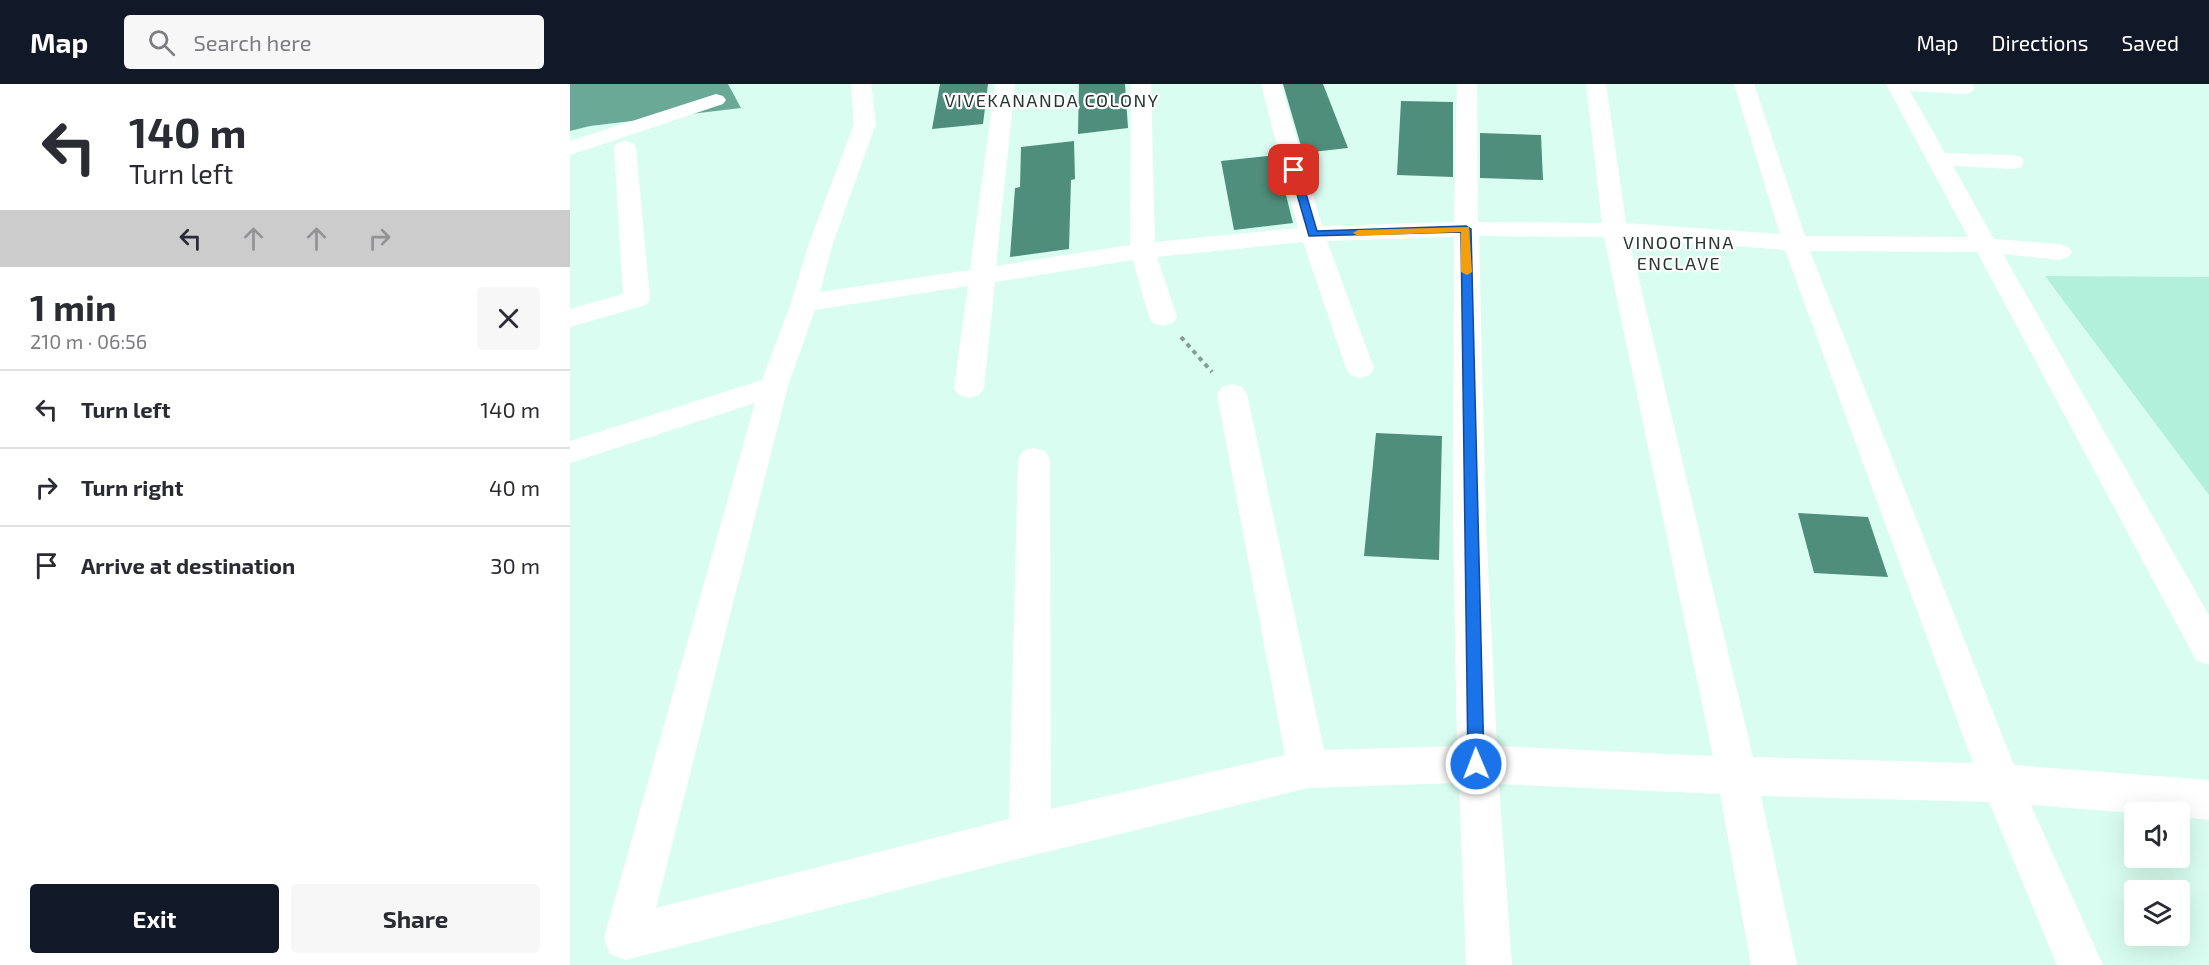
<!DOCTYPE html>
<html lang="en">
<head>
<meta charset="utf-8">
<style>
	:root { --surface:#fff; --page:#f7f7f7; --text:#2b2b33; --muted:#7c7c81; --line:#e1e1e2; --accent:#111827 }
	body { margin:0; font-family:"Exo 2",sans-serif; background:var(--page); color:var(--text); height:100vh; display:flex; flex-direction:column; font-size:22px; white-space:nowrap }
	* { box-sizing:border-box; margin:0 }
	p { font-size:20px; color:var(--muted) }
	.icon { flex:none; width:33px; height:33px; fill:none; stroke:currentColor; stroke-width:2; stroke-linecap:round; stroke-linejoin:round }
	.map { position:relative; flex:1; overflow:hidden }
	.side { display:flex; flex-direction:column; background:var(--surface); width:570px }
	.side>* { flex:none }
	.top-card { background:#fff; color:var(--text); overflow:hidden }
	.controls { position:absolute; left:1554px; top:718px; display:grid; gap:12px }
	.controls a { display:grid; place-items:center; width:66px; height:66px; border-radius:6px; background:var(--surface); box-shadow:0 6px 24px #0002; font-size:30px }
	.pin { position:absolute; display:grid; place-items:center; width:51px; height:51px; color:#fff; margin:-26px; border-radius:12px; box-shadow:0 3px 9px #0006 }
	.me { position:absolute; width:66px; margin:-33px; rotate:359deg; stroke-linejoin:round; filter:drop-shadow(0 0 4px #0008) }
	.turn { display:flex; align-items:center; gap:21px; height:126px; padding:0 30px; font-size:27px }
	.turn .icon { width:78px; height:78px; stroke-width:2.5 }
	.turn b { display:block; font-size:42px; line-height:51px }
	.lanes { display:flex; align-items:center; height:57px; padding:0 30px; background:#0003; justify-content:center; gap:30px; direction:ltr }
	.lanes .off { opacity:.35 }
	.round { display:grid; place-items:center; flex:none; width:63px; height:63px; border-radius:6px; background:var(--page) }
	.summary { display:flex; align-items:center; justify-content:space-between; height:102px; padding:0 30px }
	h1 { font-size:36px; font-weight:700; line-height:45px }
	.button { display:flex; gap:12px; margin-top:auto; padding:12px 30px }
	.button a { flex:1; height:69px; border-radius:6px; background:var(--accent); color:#fff; font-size:24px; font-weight:700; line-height:69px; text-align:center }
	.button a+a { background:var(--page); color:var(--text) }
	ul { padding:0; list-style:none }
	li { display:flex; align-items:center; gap:18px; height:78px; padding:0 30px; border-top:2px solid var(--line) }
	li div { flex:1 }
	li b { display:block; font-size:22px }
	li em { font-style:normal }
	header { display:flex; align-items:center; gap:36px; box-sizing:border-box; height:84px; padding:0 30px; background:var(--accent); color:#fff }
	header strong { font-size:28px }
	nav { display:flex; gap:33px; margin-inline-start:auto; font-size:21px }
	.search { width:420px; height:54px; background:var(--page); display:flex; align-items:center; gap:15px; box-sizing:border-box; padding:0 21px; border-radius:6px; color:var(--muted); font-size:22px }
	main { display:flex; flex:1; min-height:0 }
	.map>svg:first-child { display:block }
</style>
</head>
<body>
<header>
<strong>Map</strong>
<div class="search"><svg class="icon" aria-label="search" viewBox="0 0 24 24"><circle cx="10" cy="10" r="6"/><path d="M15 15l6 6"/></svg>Search here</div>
<nav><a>Map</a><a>Directions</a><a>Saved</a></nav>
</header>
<main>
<section class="side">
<div class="top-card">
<div class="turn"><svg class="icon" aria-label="left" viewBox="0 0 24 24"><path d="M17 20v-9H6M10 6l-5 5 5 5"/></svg><div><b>140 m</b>Turn left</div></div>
<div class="lanes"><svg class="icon" aria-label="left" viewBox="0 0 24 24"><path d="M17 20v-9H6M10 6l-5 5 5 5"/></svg><svg class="icon off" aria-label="ahead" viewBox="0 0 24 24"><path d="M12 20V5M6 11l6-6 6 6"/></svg><svg class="icon off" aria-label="ahead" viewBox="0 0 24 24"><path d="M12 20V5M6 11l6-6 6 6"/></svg><svg class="icon off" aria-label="right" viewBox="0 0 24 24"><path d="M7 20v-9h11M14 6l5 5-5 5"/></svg></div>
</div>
<div class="summary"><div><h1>1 min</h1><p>210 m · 06:56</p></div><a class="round"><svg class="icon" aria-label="close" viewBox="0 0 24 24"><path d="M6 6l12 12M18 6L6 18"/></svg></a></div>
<ul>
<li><svg class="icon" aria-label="left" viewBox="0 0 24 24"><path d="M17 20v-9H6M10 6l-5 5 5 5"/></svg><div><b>Turn left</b></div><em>140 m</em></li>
<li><svg class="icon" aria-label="right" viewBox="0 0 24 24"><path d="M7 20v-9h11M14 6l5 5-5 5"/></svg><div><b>Turn right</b></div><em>40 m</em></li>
<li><svg class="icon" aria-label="arrive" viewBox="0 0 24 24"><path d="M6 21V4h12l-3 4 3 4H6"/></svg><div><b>Arrive at destination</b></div><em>30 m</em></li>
</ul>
<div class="button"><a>Exit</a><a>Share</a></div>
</section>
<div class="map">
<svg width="1639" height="881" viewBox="0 0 1639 881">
	<rect width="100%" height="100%" fill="#d9fef1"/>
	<!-- green -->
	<path fill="#b3f0dc" d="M1475,192L1639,193V411Z"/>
	<!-- water -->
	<path fill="#6aa996" d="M0,0H158L171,24L20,42L0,47Z"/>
	<!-- building -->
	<path fill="#4f8e7b" d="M370,0H418L413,40L362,45Z
		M509,0H555L558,44L508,50Z
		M713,0H753L778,64L733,69Z
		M831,17L883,18V93L827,91Z
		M910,49L971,51L973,96L910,94Z
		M504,57L505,95L501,96L499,165L440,173L445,104L450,103L451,63Z
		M706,71L723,139L664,146L651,77Z
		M806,349L872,352L869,476L794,472Z
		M1228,429L1298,433L1318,493L1244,489Z"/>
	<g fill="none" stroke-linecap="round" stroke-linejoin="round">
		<!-- path -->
		<path stroke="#849e95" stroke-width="4" stroke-dasharray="4.5 4.5" stroke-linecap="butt" d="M611,253L642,288"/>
		<!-- minor -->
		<path fill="#fff" fill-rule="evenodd" d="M281,0H301L306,40L263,159L250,208L400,186L425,0H445L426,182L560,161L561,0H581L585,158L728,144L691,0H711L752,142L884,138L887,0H907L908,138L1032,139L1016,0H1036L1056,139L1210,150L1164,0H1184L1235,152L1398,153L1316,0H1402L1405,4L1402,8L1395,10L1340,7L1375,69L1443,71L1451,73L1454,78L1451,83L1443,85L1383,82L1424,155L1489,160L1498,163L1502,168L1498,173L1489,176L1433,170L1639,531V581L1626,576L1407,168L1240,167L1444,681L1639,696V736L1610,733V729H1564L1461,721L1533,881H1487L1419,718L1191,712L1227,881H1181L1150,710L929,700L942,881H896L889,699L738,704L460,772L56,876L40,870L34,854L185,319L0,379V357L192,296L221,219L239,159L284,40ZM909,152L1034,153L1143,672L927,662L916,441ZM884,153L883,441L887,662L754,666L677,310L672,303L662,300L652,303L647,310L715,671L481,725L480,375L475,367L464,364L453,367L448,375L439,735L86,824L218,302L245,226L398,202L384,304L389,311L399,314L409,311L414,304L425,198L563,176L579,233L583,239L593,242L603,239L607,233L587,173L733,158L776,284L780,291L790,294L800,291L804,284L757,157ZM1059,154L1215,166L1403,679L1183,673Z
			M146,10L153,12L156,16L153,20L0,71V57Z
			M55,57L63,59L66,64L80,215L76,221L0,243V225L53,210L44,64L47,59Z"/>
	</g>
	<!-- route -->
	<path fill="#1a73e8" stroke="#114b97" stroke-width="1.5" d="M724,83L729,86L747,147L896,142L901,145L914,680L912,685L906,687L900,685L898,680L891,148L739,152L720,86Z"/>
	<!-- slow -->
	<path fill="#f59e0b" d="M899,143L902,188L897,191L891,188V148L788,152L783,149L788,146Z"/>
	<g text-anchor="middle" stroke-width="4.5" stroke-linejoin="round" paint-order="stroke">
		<!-- far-neighbourhood labels -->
		<g font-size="18" letter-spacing="1.5" fill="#273631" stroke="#fff">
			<text x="482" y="23">VIVEKANANDA COLONY</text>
			<text x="1109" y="165">VINOOTHNA<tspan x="1109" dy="21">ENCLAVE</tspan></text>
		</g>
	</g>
</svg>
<div class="controls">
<a><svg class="icon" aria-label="sound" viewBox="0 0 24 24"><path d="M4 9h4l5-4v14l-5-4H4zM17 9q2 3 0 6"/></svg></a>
<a><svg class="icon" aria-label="layers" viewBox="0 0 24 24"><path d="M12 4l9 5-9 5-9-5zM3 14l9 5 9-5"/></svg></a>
</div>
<div class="pin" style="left:724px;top:86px;background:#d93025"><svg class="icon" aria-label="arrive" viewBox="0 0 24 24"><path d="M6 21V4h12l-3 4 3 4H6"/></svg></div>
<svg class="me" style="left:906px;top:680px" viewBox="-20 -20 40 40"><circle r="17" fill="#1a73e8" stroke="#fff" stroke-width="3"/><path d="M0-11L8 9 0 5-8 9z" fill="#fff"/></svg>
</div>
</main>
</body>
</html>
